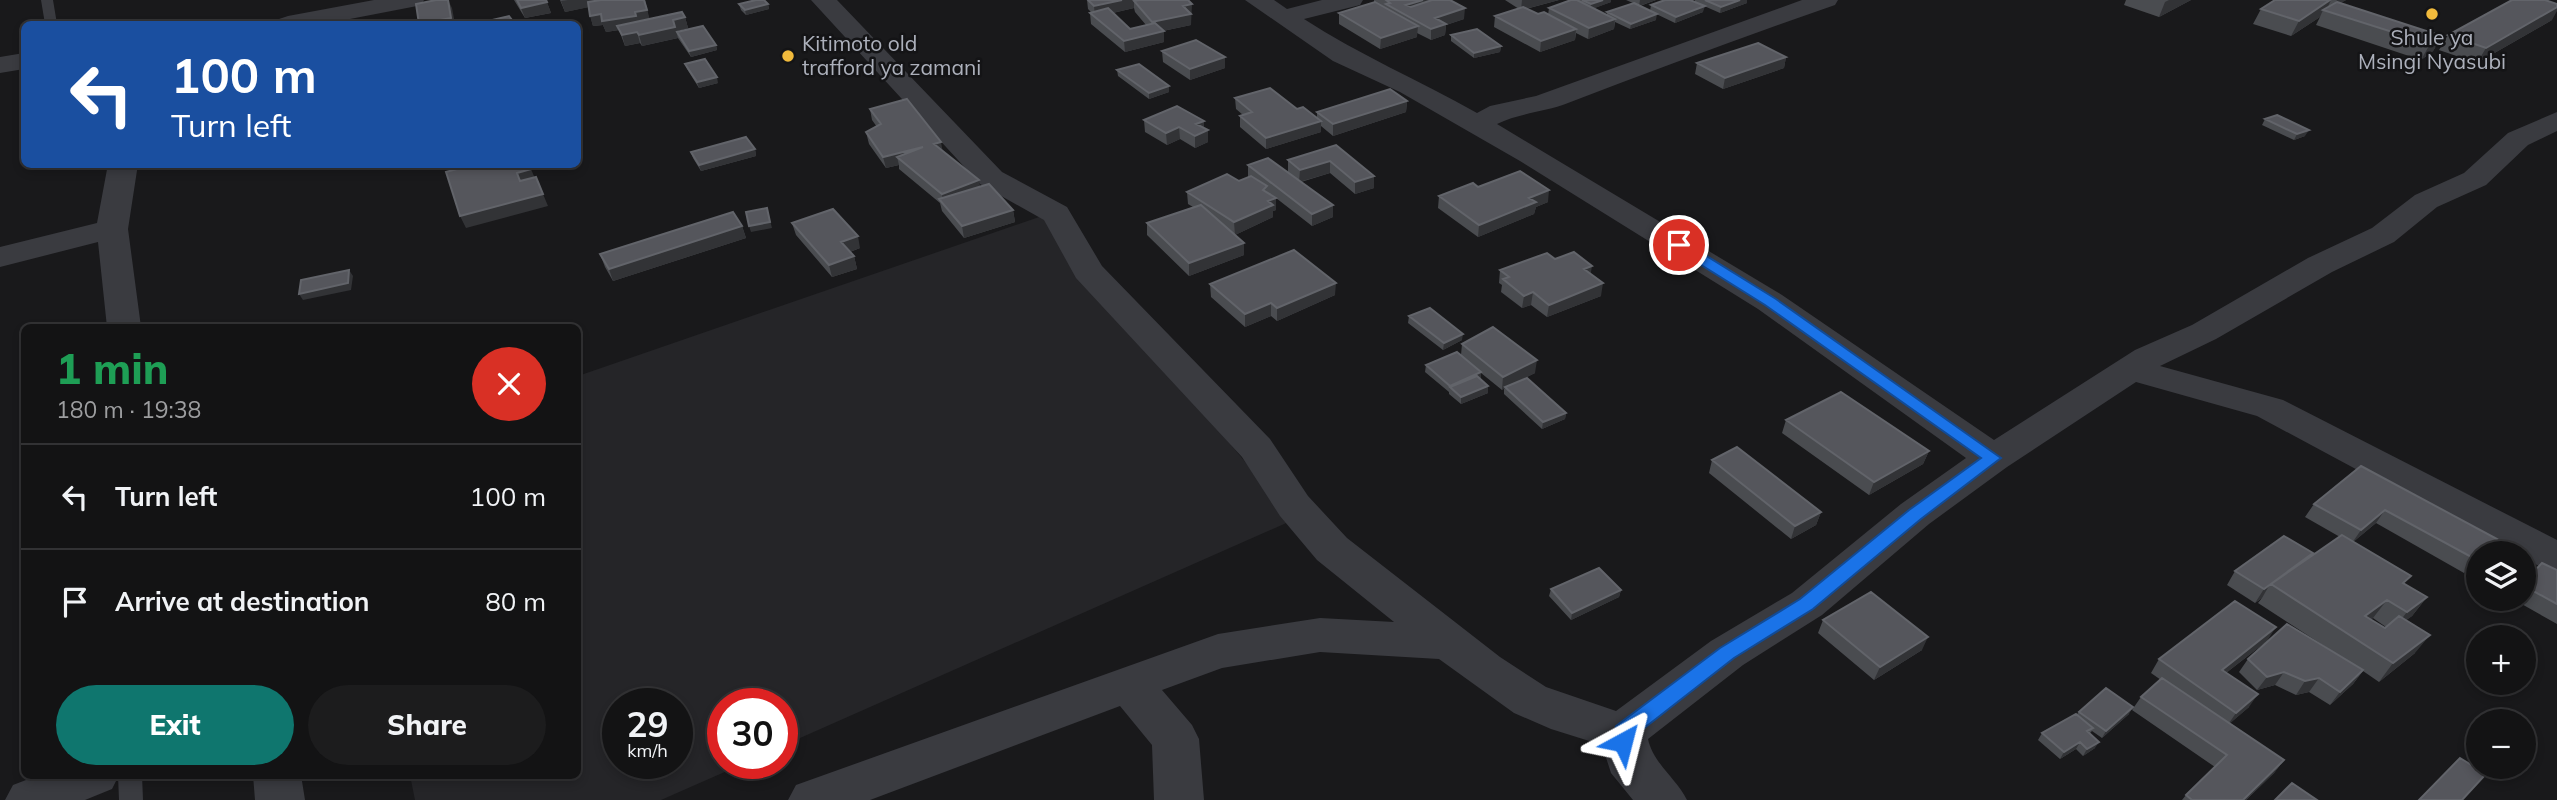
<!DOCTYPE html>
<html lang="en">
<head>
<meta charset="utf-8">
<style>
	:root { --surface:#131314; --page:#1c1c1d; --text:#f1f3f6; --muted:#9d9ea0; --line:#323234; --accent:#0f766e }
	body { margin:0; font-family:Mulish,sans-serif; background:var(--page); color:var(--text); height:100vh; display:flex; flex-direction:column; font-size:26px; white-space:nowrap }
	* { box-sizing:border-box; margin:0 }
	p { font-size:23px; color:var(--muted) }
	.icon { flex:none; width:38px; height:38px; fill:none; stroke:currentColor; stroke-width:2; stroke-linecap:round; stroke-linejoin:round }
	.map { position:relative; flex:1; overflow:hidden }
	.panel { position:absolute; left:21px; top:324px; width:560px; height:455px; display:flex; flex-direction:column; background:var(--surface); border-radius:10px; box-shadow:0 4px 10px #0003,0 0 0 2px var(--line) }
	.panel>* { flex:none }
	.guide { position:absolute; left:21px; top:21px; width:560px; height:147px; border-radius:10px; box-shadow:0 4px 10px #0003,0 0 0 2px var(--line); background:#1a4fa0; color:#fff; overflow:hidden }
	.controls { position:absolute; left:2466px; top:541px; display:grid; gap:14px }
	.controls a { display:grid; place-items:center; width:70px; height:70px; border-radius:50%; background:var(--surface); box-shadow:0 4px 10px #0003,0 0 0 2px var(--line); font-size:35px }
	.speed { position:absolute; left:602px; top:688px; display:flex; gap:14px; font-size:35px; font-weight:700; text-align:center }
	.speed>* { display:grid; place-content:center; width:91px; height:91px; border-radius:50%; background:var(--surface); box-shadow:0 4px 10px #0003,0 0 0 2px var(--line); line-height:1 }
	.speed small { font-size:18px; font-weight:400 }
	.speed .limit { border:10px solid #d22; background:#fff; color:#111 }
	.pin { position:absolute; display:grid; place-items:center; width:60px; height:60px; color:#fff; margin:-30px; border:4px solid #fff; border-radius:50%; box-shadow:0 2px 7px #0007 }
	.me { position:absolute; width:77px; margin:-38px; rotate:38deg; stroke-linejoin:round; filter:drop-shadow(0 0 5px #0008) }
	.turn { display:flex; align-items:center; gap:24px; height:147px; padding:0 35px; font-size:32px }
	.turn .icon { width:91px; height:91px; stroke-width:2.5 }
	.turn b { display:block; font-size:49px; line-height:60px }
	.round { display:grid; place-items:center; flex:none; width:74px; height:74px; border-radius:37px; background:var(--page) }
	.head { display:flex; align-items:center; justify-content:space-between; height:119px; padding:0 35px }
	h1 { font-size:42px; font-weight:800; line-height:52px; color:#1e9e55 }
	.action { display:flex; gap:14px; margin-top:auto; padding:14px 35px }
	.action a { flex:1; height:80px; border-radius:42px; background:var(--accent); color:#fff; font-size:28px; font-weight:800; line-height:80px; text-align:center }
	.action a+a { background:var(--page); color:var(--text) }
	ul { padding:0; list-style:none }
	li { display:flex; align-items:center; gap:21px; height:105px; padding:0 35px; border-top:2px solid var(--line) }
	li div { flex:1 }
	li b { display:block; font-size:26px }
	li em { font-style:normal }
	.map>svg:first-child { display:block }
</style>
</head>
<body>
<div class="map">
<svg width="2557" height="800" viewBox="0 0 2557 800">
	<rect width="100%" height="100%" fill="#19191b"/>
	<!-- built -->
	<path fill="#252528" fill-rule="evenodd" d="M1042,216L1293,520L782,746V704H723V763H745L661,800H415L410,775H578V376ZM618,704H677V763H618Z"/>
	<g fill="none" stroke-linecap="round" stroke-linejoin="round">
		<!-- lane -->
		<path fill="#3a3b40" fill-rule="evenodd" d="M41,0H53L57,24H45Z
			M118,775H142L143,800H119Z"/>
		<!-- street -->
		<path fill="#3a3b40" fill-rule="evenodd" d="M374,0H424L421,5L412,7L324,24H275L279,19L288,16Z
			M811,0H837L1002,172L1067,207L1102,266L1270,439L1308,496L1347,538L1500,657L1546,687L1616,711L1711,641L1792,593L1901,504L1966,458L1758,309L1520,161L1400,92L1333,61L1245,0H1274L1287,9L1322,0H1363L1360,5L1304,19C1359,55 1419,80 1477,113L1490,106L1536,96L1802,0H1838L1835,5C1745,36 1657,69 1568,103C1545,112 1519,113 1497,124L1782,295L1994,440L2135,350L2192,325L2308,258L2372,228L2415,195L2464,173L2508,133L2557,112V131L2528,145L2486,185L2437,207L2394,242L2332,272L2216,339L2160,366L2283,400L2557,540V574L2524,559V553H2512L2257,416L2136,382L2007,467L1929,524L1822,615L1743,665L1648,739C1653,763 1676,778 1687,800H1633L1611,773L1602,745L1551,729L1514,713L1439,659L1320,652L1222,668L1162,690L1192,725L1199,739L1204,800H1154L1152,745L1120,706L870,800H788L796,785L1218,634L1320,618L1394,622L1317,560L1280,516L1242,457L1076,278L1044,220L980,184Z
			M24,53V69L0,73V57Z
			M108,164H138L128,229L141,327H107L98,242L0,267V247L97,223Z
			M39,775H119L112,789L85,800H5L13,785Z
			M253,775H301L305,800H255Z"/>
	</g>
	<!-- wall -->
	<path fill="#4a4c50" fill-rule="evenodd" d="M514,0H546L551,13L525,18Z
		M560,0H645L649,19L685,17L688,28L676,31L677,32L716,45L717,50L691,57L678,38L642,46L640,43L625,46L619,30L606,32L603,25L593,26L588,7L565,12Z
		M1087,0H1188L1192,15H1191V25L1163,31L1164,42L1125,52L1091,24L1090,13L1091,12L1088,9ZM1134,8L1135,12L1146,25L1130,29L1113,13Z
		M1374,0H1450L1464,19L1446,25L1445,35L1431,40L1417,33V37L1380,49L1339,24V13L1374,3Z
		M1505,0H1559L1526,9L1538,14L1548,15L1549,8L1570,0H1611V2L1594,8L1607,15V12L1633,3L1626,0H1656L1640,6L1656,20L1630,29L1615,22L1614,29L1588,39L1576,33L1575,40L1540,52L1494,27L1495,16L1519,9Z
		M1695,0H1747V3L1720,13L1695,2Z
		M2126,0H2191L2159,17L2124,5Z
		M2275,0H2346L2340,3L2442,36L2433,51L2421,60L2316,25L2320,17L2291,36L2253,24L2261,9Z
		M739,4H768L769,9L746,15L741,10Z
		M1651,5L1703,12L1675,23L1650,11Z
		M2552,20L2477,63L2439,50L2448,35Z
		M1451,35L1501,46L1500,52L1474,58L1451,41Z
		M1162,51L1225,57V68L1190,80L1163,62Z
		M1786,57L1784,68L1723,89L1695,74L1697,63Z
		M685,64L718,83L699,88L687,69Z
		M1117,70L1169,92L1149,99L1118,76Z
		M1235,98L1297,109L1317,118V112L1407,101L1406,112L1333,136L1321,126V132L1266,149L1240,127V116L1243,115L1236,109Z
		M870,109L942,150L980,187L1013,210L1015,222L964,238L942,211L940,203L899,169V165L886,168L869,144L866,132L877,127L872,120Z
		M2265,119L2305,136L2294,140L2262,125Z
		M1144,120L1204,128L1208,142L1195,148L1180,139L1167,145L1145,132Z
		M1336,145L1374,176V188L1355,194L1330,173L1301,182L1333,205V217L1312,226L1276,198V210L1273,211V217L1235,235L1244,243V255L1189,276L1147,235V223L1193,207L1188,204L1187,192L1239,181L1248,177V165L1288,172V160Z
		M755,149L756,156L701,171L693,158L691,152Z
		M1478,187L1548,202L1536,207L1534,214L1478,237L1438,208L1439,196Z
		M792,223L860,248L850,252L854,256L857,269L832,277L796,235Z
		M742,226L746,238L613,281L605,267L600,254Z
		M1555,259L1591,274L1601,296L1547,317L1531,305L1522,308L1501,292L1502,285L1499,283L1500,270Z
		M1210,284L1335,295L1277,321L1271,316L1245,327L1211,297Z
		M1409,316L1462,340L1443,350L1408,323Z
		M1462,344L1535,373L1518,381L1566,413L1565,419L1542,429L1504,394V388L1502,390L1481,373L1480,379L1488,386V393L1461,404L1449,394V392L1425,372L1426,365L1461,355Z
		M1786,420L1929,451L1923,464L1869,495L1782,433Z
		M1712,460L1821,512L1816,525L1791,539L1709,473Z
		M2361,466L2478,560L2464,573L2376,523L2353,542L2405,584L2427,597L2412,616L2406,620L2415,653L2379,682L2363,671L2353,684L2330,705L2309,692L2296,695L2275,685L2257,690L2239,672L2248,659L2329,649L2258,603L2262,598L2255,603L2227,585L2235,571L2310,557L2340,537L2305,517L2314,504ZM2373,618L2386,627L2385,628L2371,619Z
		M2557,570V624L2511,598H2524V582Z
		M1551,589L1621,590L1619,597L1571,620L1549,596Z
		M1823,620L1922,650L1874,680L1818,633Z
		M2267,641L2226,673L2249,707L2230,723L2284,760L2274,773L2246,800H2182L2186,795L2215,767L2132,710L2141,697L2161,680L2151,673L2159,659Z
		M2079,712L2129,714L2102,738L2092,731L2090,733L2095,748L2083,756L2076,749L2060,759L2038,740L2042,733L2077,714Z"/>
	<!-- shaded-wall -->
	<path fill="#323336" d="M448,0L452,8L455,24H420Z
		M568,0H624L565,12L561,1Z
		M645,0L650,21L619,30L606,32L603,25L593,26L590,16L601,14L635,12Z
		M1122,0H1170L1134,1V8L1095,17L1094,6Z
		M1423,0H1435L1405,15L1406,5Z
		M1522,0H1559L1521,10Z
		M1603,0H1611V2L1590,10L1591,4Z
		M1640,0H1656L1639,6Z
		M1740,0H1747V3L1720,13L1721,7Z
		M2169,0H2191L2159,17L2165,2Z
		M2330,0H2331L2326,11L2323,10L2320,17L2291,36L2299,21Z
		M2337,0H2346L2333,8Z
		M547,2L551,13L525,18L521,8Z
		M768,4L769,9L746,15L745,10Z
		M1192,4L1191,25L1153,33L1152,22L1183,6Z
		M1705,6L1703,12L1675,23L1676,17Z
		M2557,7V11L2552,20L2477,63L2486,48Z
		M1465,8L1464,19L1446,25L1445,35L1431,40V29L1435,18Z
		M1657,14L1656,20L1630,29L1631,24Z
		M685,17L688,28L676,31L678,38L642,46L639,35L673,20Z
		M1615,19L1614,29L1588,39L1589,28Z
		M1418,26L1417,37L1380,49L1381,38Z
		M1576,29L1575,40L1540,52L1541,41Z
		M1164,31V42L1125,52L1124,41Z
		M637,32L640,43L625,46L622,35Z
		M2442,36L2433,51L2421,60L2430,44Z
		M716,45L717,50L691,57L689,51Z
		M1501,46L1500,52L1474,58V53Z
		M1225,57V68L1190,80V69Z
		M1786,57L1784,68L1723,89L1725,78Z
		M717,77L718,83L699,88L697,82Z
		M1169,86V92L1149,99V93Z
		M1407,101L1406,112L1333,136V124Z
		M1204,121V132L1208,130V142L1195,148V136L1196,124Z
		M1321,121V132L1266,149V138Z
		M1179,127L1180,139L1167,145L1166,133Z
		M2309,130L2305,136L2294,140L2297,134Z
		M941,142L943,153L934,144Z
		M923,147L897,157L899,165L886,168L883,157Z
		M755,149L756,156L701,171L699,165Z
		M1330,161V173L1299,182L1300,170Z
		M531,169L536,181L522,185L517,173Z
		M1374,176V188L1355,194V182Z
		M979,180L981,192L943,204L942,194Z
		M1549,190L1548,202L1536,207L1534,214L1478,237L1479,225L1529,198Z
		M543,194L548,206L466,228L460,216Z
		M1276,198V210L1273,211V217L1235,235L1234,222L1268,201Z
		M1333,205V217L1312,226V214Z
		M767,208L772,228L751,232L749,226Z
		M1013,210L1015,222L964,238L962,226Z
		M742,226L746,238L613,281L609,269Z
		M858,236L860,248L844,254L841,242Z
		M1244,243V255L1189,276V263Z
		M854,256L857,269L832,277L829,265Z
		M1592,266L1590,278L1584,269Z
		M349,270L353,276L351,290L303,300L299,294Z
		M1336,283L1335,295L1277,321V308Z
		M1603,283L1601,296L1547,317L1549,305Z
		M1533,292L1531,305L1522,308L1524,296Z
		M1271,303V316L1245,327V314Z
		M1463,334L1462,340L1443,350L1444,343Z
		M1537,360L1535,373L1502,390L1503,377Z
		M1481,372V379L1450,387L1449,392L1450,386Z
		M1488,386V393L1461,404V397Z
		M1566,413L1565,419L1542,429L1543,422Z
		M1929,451L1923,464L1869,495L1874,482Z
		M2385,510L2376,523L2352,543L2361,530Z
		M1821,512L1816,525L1791,539L1795,526Z
		M2497,539L2486,552L2482,553Z
		M2478,556V560L2464,573L2475,559Z
		M2270,584L2262,598L2255,603L2264,589Z
		M1621,590L1619,597L1571,620L1572,613Z
		M2427,597L2412,616L2392,631L2407,612Z
		M2387,600L2373,618L2351,634L2365,616Z
		M2276,627L2267,641L2213,683L2222,670Z
		M2430,635L2415,653L2379,682L2393,663Z
		M1928,637L1922,650L1874,680L1880,667Z
		M2363,670L2353,684L2330,705L2340,692Z
		M2284,672L2275,685L2257,690L2267,677Z
		M2319,678L2309,692L2296,695L2305,681Z
		M2258,694L2249,707L2227,726L2236,713Z
		M2133,707L2129,714L2102,738L2106,731Z
		M2080,742L2076,749L2060,759L2064,752Z
		M2099,742L2095,748L2083,756L2087,749Z
		M2284,760L2274,773L2246,800H2243Z"/>
	<!-- building -->
	<path fill="#55565c" stroke="#62646a" stroke-width="2" d="M436,0H448L451,18L419,24L416,4Z
		M517,0H546L547,2L521,8Z
		M601,0H644L647,10L635,12L636,16L602,21L601,14L590,16L588,2Z
		M756,0H764L768,4L745,10L739,4Z
		M1088,0H1122L1094,6Z
		M1139,0H1188L1192,4L1183,6L1191,14L1152,22L1134,1Z
		M1386,0H1423L1406,5L1411,7L1432,0H1450L1465,8L1435,18L1446,24L1431,29L1386,4L1390,3Z
		M1571,0H1577L1615,19L1589,28L1549,8Z
		M1582,0H1603L1591,4Z
		M1665,0H1690L1705,6L1676,17L1651,5Z
		M1705,0H1740L1721,7Z
		M2275,0H2330L2299,21L2261,9Z
		M2512,0H2545L2557,4V7L2486,48L2448,35Z
		M1375,2L1418,26L1381,38L1339,13Z
		M2337,2L2442,36L2430,44L2323,10Z
		M1634,3L1657,14L1631,24L1607,12Z
		M1523,7L1538,14L1544,12L1576,29L1541,41L1495,16Z
		M1108,8L1130,29L1155,23L1164,31L1124,41L1090,13Z
		M682,12L685,17L673,20L675,27L639,35L637,32L622,35L617,26Z
		M509,16L515,24H475Z
		M703,26L716,45L689,51L677,32Z
		M1477,29L1501,46L1474,53L1451,35Z
		M1196,40L1225,57L1190,69L1162,51Z
		M1758,43L1786,57L1725,78L1697,63Z
		M705,59L717,77L697,82L685,64Z
		M1139,64L1169,86L1149,93L1117,70Z
		M1270,88L1297,109L1303,107L1321,121L1266,138L1240,116L1252,112L1235,98Z
		M1390,89L1407,101L1333,124L1317,112Z
		M907,99L941,142L934,144L979,180L942,194L897,157L923,147L883,157L866,132L881,124L870,109Z
		M1177,106L1204,121L1196,124L1208,130L1195,136L1179,127L1166,133L1144,120Z
		M2277,115L2309,130L2297,134L2265,119Z
		M746,137L755,149L699,165L691,152Z
		M1336,145L1374,176L1355,182L1330,161L1300,170L1288,160Z
		M1268,158L1333,205L1312,214L1248,165Z
		M475,164H529L531,169L517,173L520,181L536,177L543,194L460,216L446,172Z
		M1520,171L1549,190L1529,198L1536,202L1479,225L1439,196L1473,183L1478,187Z
		M1227,174L1239,181L1251,176L1267,186L1263,190L1276,198L1268,201L1273,205L1234,222L1187,192Z
		M989,184L1013,210L962,226L939,199Z
		M1201,205L1244,243L1189,263L1147,223Z
		M767,208L770,222L749,226L746,212Z
		M833,209L858,236L841,242L854,256L829,265L792,223Z
		M733,212L742,226L609,269L600,254Z
		M1294,250L1336,283L1277,308L1271,303L1245,314L1210,284Z
		M1574,252L1592,266L1584,269L1603,283L1549,305L1533,292L1524,296L1503,279L1509,277L1500,270L1547,253L1555,259Z
		M349,270L348,283L299,294L301,280Z
		M1430,308L1463,334L1444,343L1409,316Z
		M1493,327L1537,360L1503,377L1462,344Z
		M1457,352L1481,372L1450,386L1426,365Z
		M1477,376L1488,386L1461,397L1450,387Z
		M1527,378L1566,413L1543,422L1505,387Z
		M1841,392L1929,451L1874,482L1786,420Z
		M1737,447L1821,512L1795,526L1712,460Z
		M2361,466L2497,539L2482,553H2478V556L2475,559L2385,510L2361,530L2314,504Z
		M2342,535L2411,576L2403,583L2427,597L2407,612L2387,600L2365,616L2385,628L2399,616L2430,635L2393,663L2271,584Z
		M2284,536L2313,553L2264,589L2235,571Z
		M2542,563L2557,570V604L2524,586V582Z
		M1599,568L1621,590L1572,613L1551,589Z
		M1871,592L1928,637L1880,667L1823,620Z
		M2235,601L2276,627L2222,670L2258,694L2236,713L2159,659Z
		M2287,624L2363,670L2340,692L2319,678L2305,681L2284,672L2267,677L2248,659Z
		M2162,678L2284,760L2243,800H2192L2186,795L2227,755L2141,697Z
		M2106,688L2133,707L2106,731L2079,712Z
		M2076,714L2093,728L2087,731L2099,742L2087,749L2080,742L2064,752L2042,733Z
		M2460,758L2486,774L2462,800H2419Z
		M2292,783L2317,800H2275Z"/>
	<!-- route -->
	<path fill="#1a73e8" stroke="#114b97" stroke-width="2" d="M1674,242H1684L1776,299L2001,458L1921,519L1813,609L1734,658L1634,736L1631,748L1623,751L1616,748L1613,742L1616,726L1720,648L1800,599L1909,510L1981,458L1765,305L1674,248Z"/>
	<!-- markers -->
	<g fill="#f1ba3c" stroke="#141416" stroke-width="2.5">
		<circle cx="2432" cy="14" r="7"/>
		<circle cx="788" cy="56" r="7"/>
	</g>
	<g text-anchor="middle" stroke-width="5" stroke-linejoin="round" paint-order="stroke">
		<!-- far-poi labels -->
		<g font-size="21" fill="#acb0bb" stroke="#141416">
			<text x="2432" y="45">Shule ya<tspan x="2432" dy="24">Msingi Nyasubi</tspan></text>
			<text x="802" y="51" text-anchor="start">Kitimoto old<tspan x="802" dy="24">trafford ya zamani</tspan></text>
		</g>
	</g>
</svg>
<div class="controls">
<a><svg class="icon" aria-label="layers" viewBox="0 0 24 24"><path d="M12 4l9 5-9 5-9-5zM3 14l9 5 9-5"/></svg></a>
<a>+</a>
<a>−</a>
</div>
<div class="speed"><div>29<small>km/h</small></div><div class="limit">30</div></div>
<div class="pin" style="left:1679px;top:245px;background:#d93025"><svg class="icon" aria-label="arrive" viewBox="0 0 24 24"><path d="M6 21V4h12l-3 4 3 4H6"/></svg></div>
<svg class="me" style="left:1623px;top:742px" viewBox="-20 -20 40 40"><path d="M0-17L14 15 0 8-14 15z" fill="#1a73e8" stroke="#fff" stroke-width="4"/></svg>
<div class="guide">
<div class="turn"><svg class="icon" aria-label="left" viewBox="0 0 24 24"><path d="M17 20v-9H6M10 6l-5 5 5 5"/></svg><div><b>100 m</b>Turn left</div></div>
</div>
<section class="panel">
<div class="head"><div><h1>1 min</h1><p>180 m · 19:38</p></div><a class="round" style="background:#d93025;color:#fff"><svg class="icon" aria-label="close" viewBox="0 0 24 24"><path d="M6 6l12 12M18 6L6 18"/></svg></a></div>
<ul>
<li><svg class="icon" aria-label="left" viewBox="0 0 24 24"><path d="M17 20v-9H6M10 6l-5 5 5 5"/></svg><div><b>Turn left</b></div><em>100 m</em></li>
<li><svg class="icon" aria-label="arrive" viewBox="0 0 24 24"><path d="M6 21V4h12l-3 4 3 4H6"/></svg><div><b>Arrive at destination</b></div><em>80 m</em></li>
</ul>
<div class="action"><a>Exit</a><a>Share</a></div>
</section>
</div>
</body>
</html>
